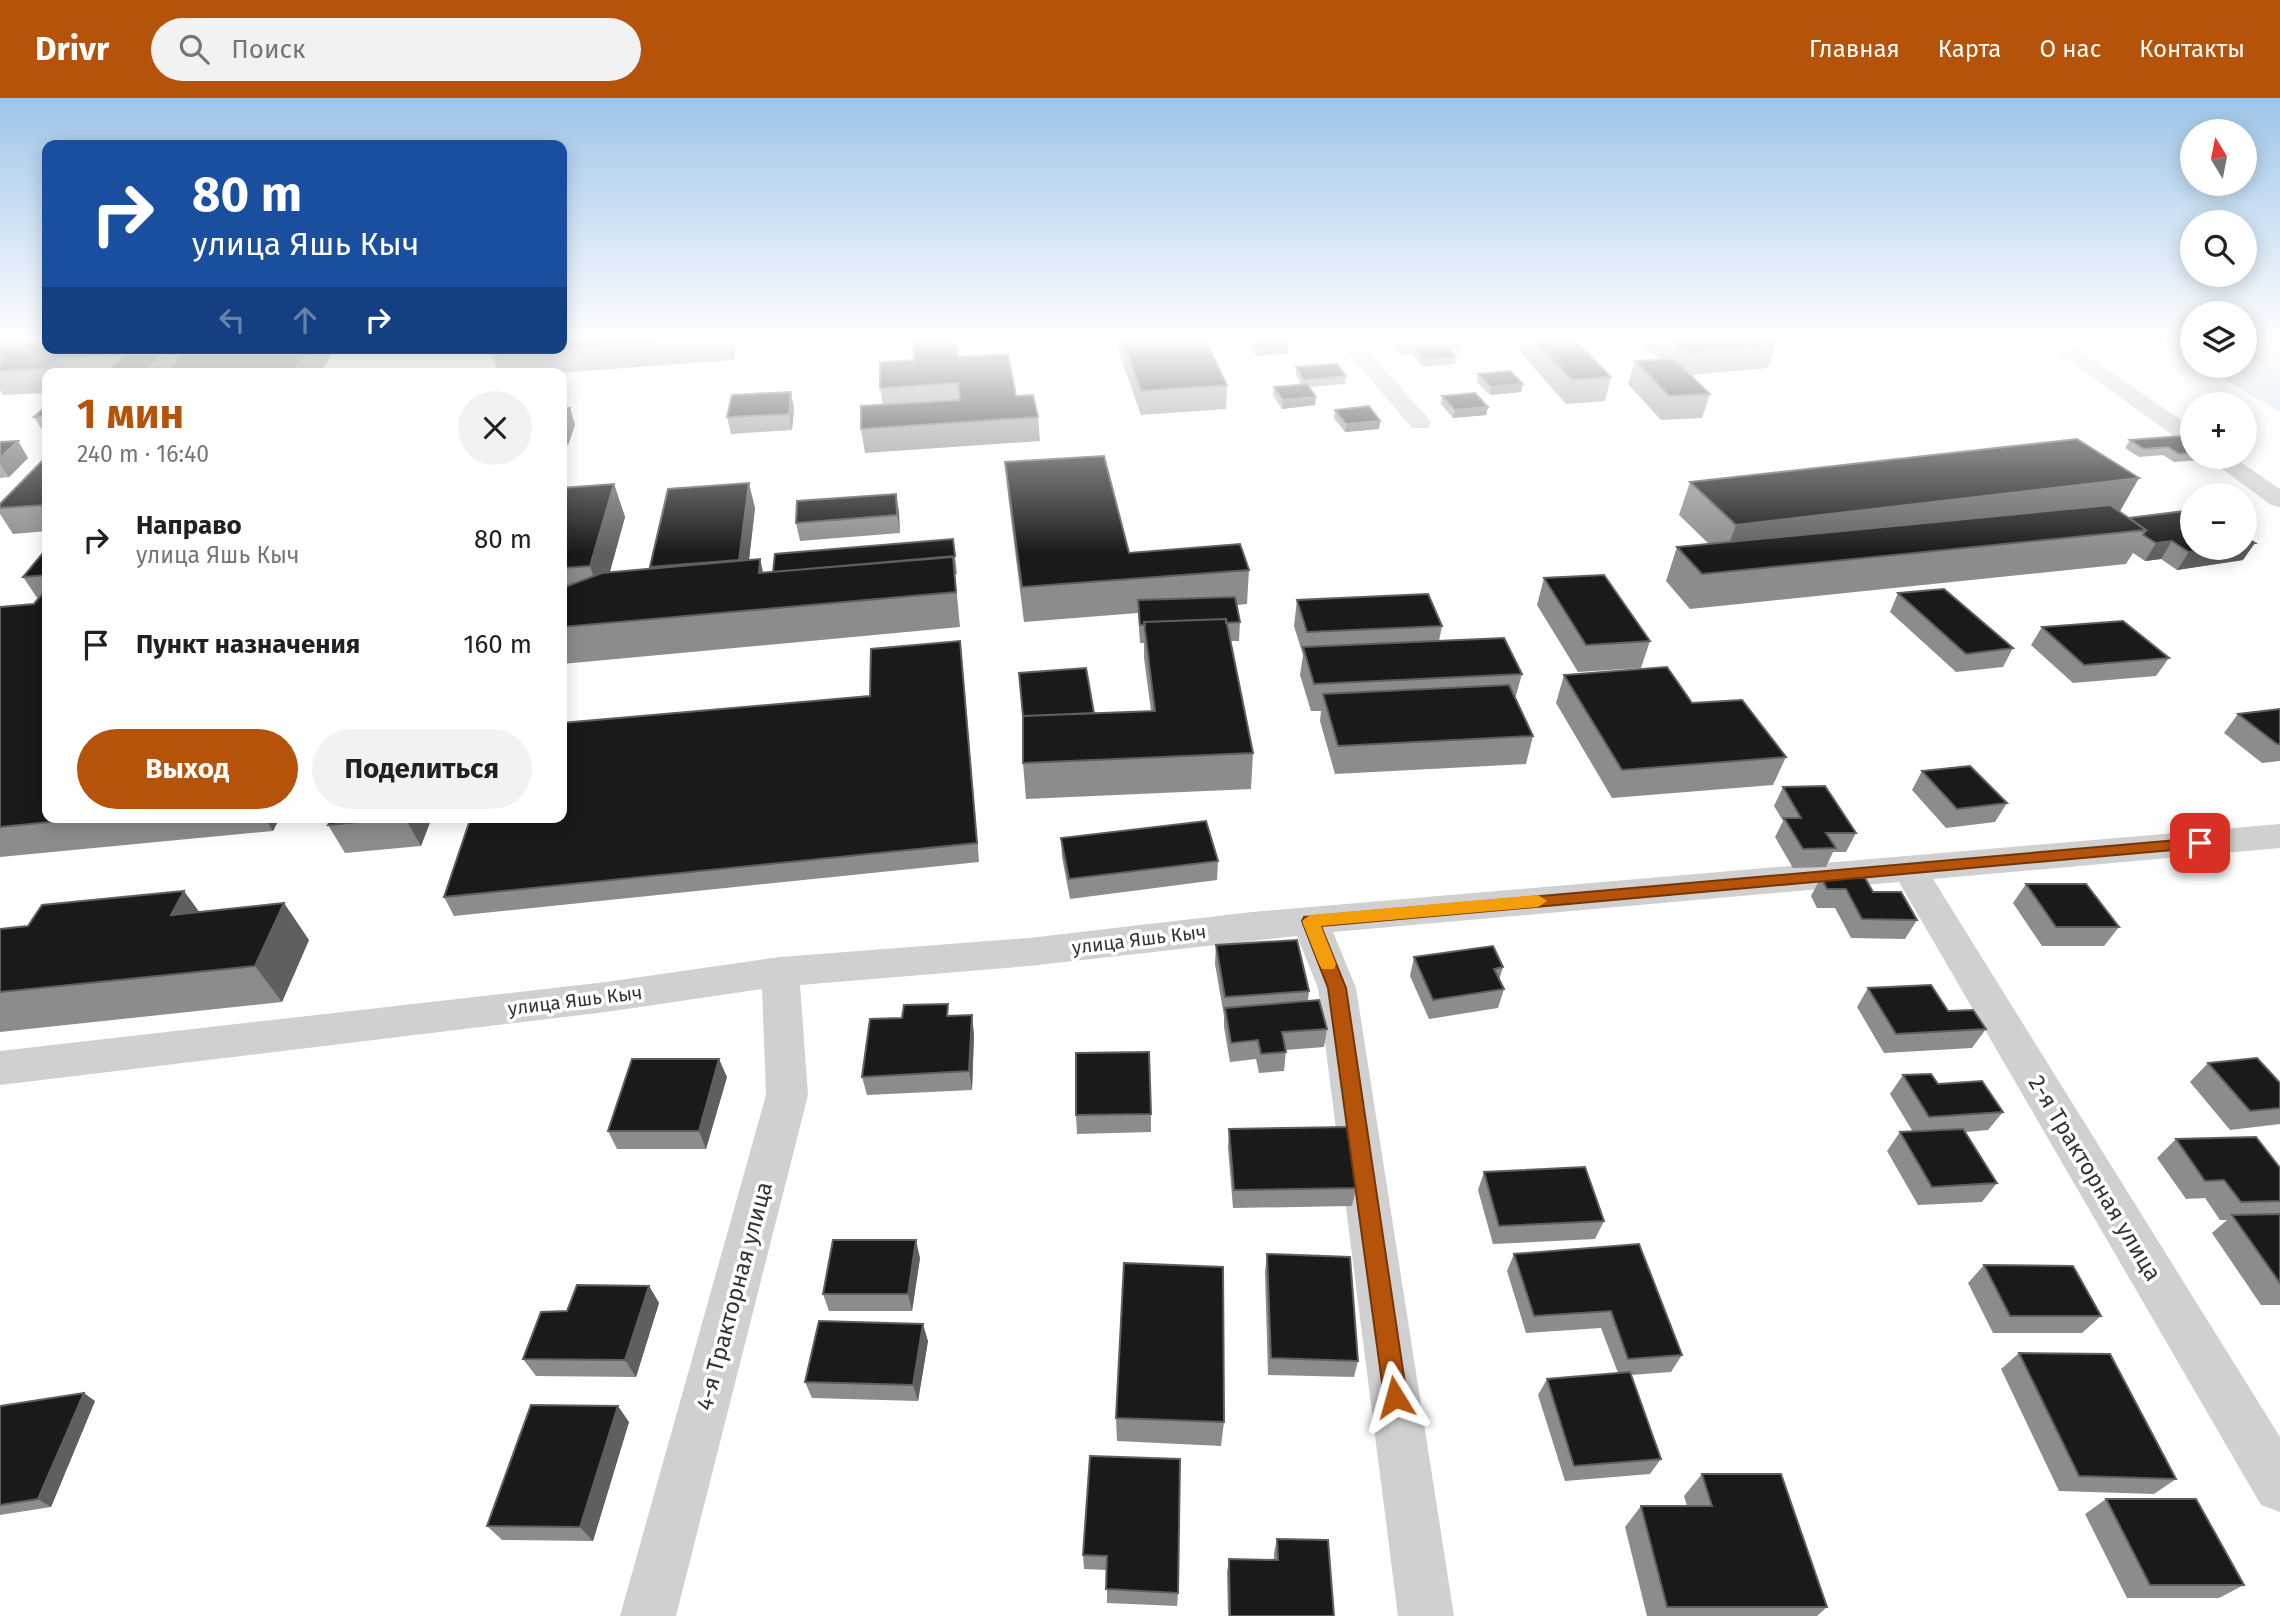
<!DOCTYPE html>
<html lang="ru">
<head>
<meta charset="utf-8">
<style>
	:root { --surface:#fff; --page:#f2f2f2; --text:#202124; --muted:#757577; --accent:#b45309 }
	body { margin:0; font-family:"Fira Sans",sans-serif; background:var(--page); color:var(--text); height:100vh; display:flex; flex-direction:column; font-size:26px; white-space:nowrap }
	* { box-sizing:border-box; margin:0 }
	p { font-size:23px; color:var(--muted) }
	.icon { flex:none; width:38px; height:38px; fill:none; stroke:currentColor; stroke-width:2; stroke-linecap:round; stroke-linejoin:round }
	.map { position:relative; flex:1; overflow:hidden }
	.drawer { position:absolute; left:42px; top:270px; width:525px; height:455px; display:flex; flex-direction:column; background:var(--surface); border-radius:14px; box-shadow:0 4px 18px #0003 }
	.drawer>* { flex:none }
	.banner { position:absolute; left:42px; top:42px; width:525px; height:214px; border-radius:14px; box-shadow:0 4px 18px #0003; background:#1a4fa0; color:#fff; overflow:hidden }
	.needle { width:46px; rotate:350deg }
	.fabs { position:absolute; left:2180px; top:21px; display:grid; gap:14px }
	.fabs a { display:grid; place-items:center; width:77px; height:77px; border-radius:50%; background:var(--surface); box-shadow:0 4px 18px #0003; font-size:35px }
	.pin { position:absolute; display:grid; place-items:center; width:60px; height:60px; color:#fff; margin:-30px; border-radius:14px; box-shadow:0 4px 10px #0006 }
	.me { position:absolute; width:77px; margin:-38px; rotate:352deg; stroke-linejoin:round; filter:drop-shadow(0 0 5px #0008) }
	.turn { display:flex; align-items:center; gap:24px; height:147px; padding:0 35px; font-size:32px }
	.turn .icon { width:91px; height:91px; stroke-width:2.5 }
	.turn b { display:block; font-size:49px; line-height:60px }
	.lanes { display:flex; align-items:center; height:66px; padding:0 35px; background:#0003; justify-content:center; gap:35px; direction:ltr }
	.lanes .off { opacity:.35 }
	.round { display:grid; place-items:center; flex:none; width:74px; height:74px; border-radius:37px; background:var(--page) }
	.overview { display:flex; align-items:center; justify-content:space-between; height:119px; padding:0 35px }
	h1 { font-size:42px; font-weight:700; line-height:52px; color:var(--accent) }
	.button { display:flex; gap:14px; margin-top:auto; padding:14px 35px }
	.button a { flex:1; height:80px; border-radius:42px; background:var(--accent); color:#fff; font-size:28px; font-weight:700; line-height:80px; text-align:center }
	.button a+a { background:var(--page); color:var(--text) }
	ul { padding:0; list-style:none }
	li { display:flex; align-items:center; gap:21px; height:105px; padding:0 35px }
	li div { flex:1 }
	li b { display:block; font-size:26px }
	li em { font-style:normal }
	header { display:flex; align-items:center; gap:42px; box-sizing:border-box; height:98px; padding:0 35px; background:var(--accent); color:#fff }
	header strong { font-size:33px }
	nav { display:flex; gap:38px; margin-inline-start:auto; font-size:24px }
	.search { width:490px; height:63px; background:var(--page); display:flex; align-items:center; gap:18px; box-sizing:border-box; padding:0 24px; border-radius:38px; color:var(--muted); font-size:26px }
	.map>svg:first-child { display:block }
</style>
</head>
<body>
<header>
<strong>Drivr</strong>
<div class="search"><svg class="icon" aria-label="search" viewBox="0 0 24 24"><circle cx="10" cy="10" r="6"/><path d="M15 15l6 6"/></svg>Поиск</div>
<nav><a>Главная</a><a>Карта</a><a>О нас</a><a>Контакты</a></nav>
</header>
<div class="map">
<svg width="2280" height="1518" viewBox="0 0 2280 1518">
	<rect width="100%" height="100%" fill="#fff"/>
	<!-- water -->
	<path fill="#cedfea" d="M2245,243H2258L2280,255V314L2201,268H2245Z"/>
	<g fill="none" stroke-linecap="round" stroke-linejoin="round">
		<!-- street -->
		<path fill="#d0d0d0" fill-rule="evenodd" d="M1338,243H1359L1428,320L1431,325L1428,330H1412Z
			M2042,243H2065L2193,330V348L2185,346Z
			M2206,359H2233L2280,391V409L2271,407Z
			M2280,726V750L1933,781L2280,1339V1414L2261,1407L1899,784L1333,834L1356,890L1454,1518H1398L1318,890L1297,838L1029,868L800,887L808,997L676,1518H620L766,997L762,891L606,914L0,987V953L606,884L780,859L1029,840L1252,814Z"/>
	</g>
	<!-- wall -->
	<path fill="#8c8c8c" d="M0,243L320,275H47V295L3,297L0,292Z
		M562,243H736L734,262L557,275H499L492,256Z
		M1115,243H1206L1227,287L1226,311L1141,317Z
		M1248,243H1285L1287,255L1256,258L1248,246Z
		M1394,243H1462L1461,252L1451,253L1456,259L1455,266L1423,269L1414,258V256L1401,257L1393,247Z
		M1522,243H1576L1611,279L1605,303L1566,306L1520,254Z
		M1638,243H1771L1776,247L1768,270L1690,277L1710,296L1702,320L1661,322L1628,286L1635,263L1660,261Z
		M958,259L1038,319L1040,343L865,355L861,331L883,307L880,290Z
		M1296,269L1346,278L1345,286L1309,289L1315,307L1282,311L1273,297L1274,289L1301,286L1296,277Z
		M1478,276L1521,294L1490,297L1477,284Z
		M1442,298L1488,309L1486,317L1453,320L1441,306Z
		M47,307V340L34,319Z
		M570,310L575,327L568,347H562V311Z
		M794,310L792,332L731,336L727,319Z
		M1335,312L1380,323L1379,331L1345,334L1334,320Z
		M2130,342L2193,346V359H2203L2200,362L2174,364L2163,357L2139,359L2125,350Z
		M18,343L28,360L9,379L0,380V344Z
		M47,358V433L13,436L0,416V406Z
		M1005,364L1129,455L1249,472L1247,506L1237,507L1240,524L1239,543H1230L1253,655L1251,691L1026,701L1023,665L1094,615L1151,613L1144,560V545H1140L1138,515L1024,524L1008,397Z
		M2139,380L2120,413H2118L2129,420L2243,462L2177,472L2161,461L2145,463L2133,455L2126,466L1690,511L1666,483L1677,449L1709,446L1679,417L1690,384Z
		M614,386L625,419L610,474L651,471L650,469L755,410L749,462L763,475L773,474L953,441L957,476H955L960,529L562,566V390Z
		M896,396L900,435L800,443L796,425Z
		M47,450V719H280L273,733L0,759V509L34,506L38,501L23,479Z
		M1544,480L1650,543L1641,570L1578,574L1537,507Z
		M1898,495L2013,550L2003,569L1956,574L1890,514Z
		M1297,502L1442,528L1439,543L1522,576L1515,601L1533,638L1526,666L1335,676L1320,623L1321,613H1311L1300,577L1303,557L1294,528Z
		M2042,529L2169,560L2156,578L2073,585L2031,547Z
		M960,543L979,764L454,818L444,799L870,598Z
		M1564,577L1692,605L1786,659L1773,687L1612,700L1556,605Z
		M2280,611V663L2262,665L2224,635L2238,616Z
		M1922,673L2007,705L1995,724L1946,730L1912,692Z
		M1783,689L1856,735L1846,754H1833L1826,769L1793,770L1775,739L1783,723L1774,708Z
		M332,719H432L421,748L345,755L328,727Z
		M1061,740L1218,763L1217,782L1070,801L1062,759Z
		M1821,779L1917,822L1905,841L1851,840L1835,810H1817L1811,798Z
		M2026,786L2119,829L2104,848H2042L2013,805Z
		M200,814L309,842L282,904L0,934V831Z
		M1216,847L1309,893L1308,903L1327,931L1324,949L1286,952L1284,973L1259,975L1256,961L1230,964L1224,929V918L1215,866Z
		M1414,859L1503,869L1499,882L1504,891L1498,910L1429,921L1410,878Z
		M1868,890L1948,913L1986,931L1972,950L1884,955L1857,909Z
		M950,918L974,936L972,992L867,997L862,979Z
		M2208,965L2280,985V1026L2230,1032L2190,984Z
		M1903,977L1938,986L2003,1014L1988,1032L1966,1034L1997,1085L1982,1104L1918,1107L1887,1053L1900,1034H1913L1890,996Z
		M727,979L706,1051H617L608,1033Z
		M1151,1016V1034L1077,1036L1076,1017Z
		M1229,1031L1356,1090L1352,1108L1233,1110L1228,1050Z
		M2176,1041L2280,1070V1207H2261L2212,1135L2227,1122H2220L2205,1100L2186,1101L2157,1060Z
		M1484,1074L1604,1123L1595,1141L1493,1146L1478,1092Z
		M1639,1146L1682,1257L1671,1274L1631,1277L1661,1361L1650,1376L1565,1383L1538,1297L1547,1281L1618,1275L1601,1230L1526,1235L1507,1173L1514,1156Z
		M1267,1156L1358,1263L1354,1279L1268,1277L1265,1174Z
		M920,1160L912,1213H829L823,1196Z
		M1984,1167L2101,1218L2082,1235H1993L1968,1185Z
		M649,1188L659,1205L636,1279L536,1278L523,1261L567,1213Z
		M928,1243L918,1303L812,1300L805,1284Z
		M2019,1255L2176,1381L2154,1396L2059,1393L2001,1271Z
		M95,1303L51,1409L0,1417V1308Z
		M1116,1320L1224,1324L1221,1348L1117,1343Z
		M629,1324L593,1443L502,1442L487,1428Z
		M1090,1358L1178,1495L1177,1508L1107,1505V1472L1084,1471L1083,1457Z
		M1702,1376L1827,1509L1817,1518H1647L1625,1429L1641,1408H1687L1684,1398Z
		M2106,1401L2244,1487L2219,1500H2127L2085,1416Z
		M1277,1441L1334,1518H1228L1227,1474L1229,1461L1274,1462V1455Z"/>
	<!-- shaded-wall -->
	<path fill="#5f5f5f" d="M730,243H736L734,262Z
		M1288,247L1287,255L1256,258L1257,250Z
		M169,250H199L180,275H144Z
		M310,250H336L320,275H293Z
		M60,260L69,275H49L47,271Z
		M1523,286L1521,294L1490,297L1491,289Z
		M791,294L794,310L792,332L789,316Z
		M1316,299L1315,307L1282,311L1283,302Z
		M1488,309L1486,317L1453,320L1455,312Z
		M570,310L575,327L568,347L563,330Z
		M1380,323L1379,331L1345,334L1346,326Z
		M18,343L28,360L9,379L0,366V360Z
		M2139,380L2120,413L1724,460L1736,427Z
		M749,385L755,410L746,488L739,462Z
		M614,386L625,419L602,502L590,468Z
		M896,396L899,413L900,435L897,417Z
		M2172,443L2161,461L2145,463L2156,445Z
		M2255,445L2243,462L2177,472L2189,454L2218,450H2245V446Z
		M760,461L768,496L759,475Z
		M960,543L962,562L979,764L977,745Z
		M264,719H280L273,733Z
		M406,719H432L421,748L405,720Z
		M184,793L211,830L171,817Z
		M284,805L309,842L282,904L255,868Z
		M972,917L974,936L972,992L969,973Z
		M719,961L727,979L706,1051L699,1033Z
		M916,1142L920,1160L912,1213L908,1196Z
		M649,1188L659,1205L636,1279L625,1262Z
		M923,1226L928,1243L918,1303L913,1287Z
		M84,1295L95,1303L51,1409L38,1401Z
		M618,1308L629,1324L593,1443L580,1429Z"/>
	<!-- building -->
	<path fill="#1a1a1a" stroke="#5f5f5f" stroke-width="2" d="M0,243H47V250H169L144,275H83L107,273L125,257L60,260L47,271L0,273V264L4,261H0Z
		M562,243H671L492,256L494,250H562Z
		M913,243H956L958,259L1008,256L1016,298L1033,297L1038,319L861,331V308L960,302L958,285L880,290V264L914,262Z
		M1123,243H1206L1227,287L1141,293Z
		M1252,243H1285L1288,247L1257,250Z
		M1535,243H1576L1611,279L1572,282Z
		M1672,243H1771L1776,247L1687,254Z
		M1446,248L1456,259L1424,261L1415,250Z
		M186,250H310L293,275H165Z
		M1674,261L1710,296L1669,298L1635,263Z
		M1337,266L1346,278L1304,282L1296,269Z
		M1510,273L1523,286L1491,289L1478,276Z
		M1307,286L1316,299L1283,302L1274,289Z
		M791,294L789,316L727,319L732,297Z
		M1475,295L1488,309L1455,312L1442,298Z
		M47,307V318L34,319Z
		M1369,308L1380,323L1346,326L1335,312Z
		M570,310L563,330H562V311Z
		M2181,338L2193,346V355L2179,356L2168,349L2144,351L2130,342Z
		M2077,341L2139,380L1736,427L1690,384Z
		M18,343L0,360V344Z
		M47,358V407L0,410V406Z
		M1104,358L1129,455L1240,446L1249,472L1022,489L1005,364Z
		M749,385L739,462L650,469L668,391Z
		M614,386L590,468L562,470V390Z
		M896,396L897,417L796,425L797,403Z
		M2110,407L2146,432L1702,476L1677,449Z
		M2193,412V450H2218L2189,454L2172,443L2156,445L2143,437L2146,432L2129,420Z
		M2245,439L2255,445L2245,446Z
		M953,441L955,458L773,474L775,456Z
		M47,450V477L23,479Z
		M953,459L956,494L562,529V490L602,475L760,461L759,475Z
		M1604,477L1650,543L1586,547L1544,480Z
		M47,490V719H100L0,729V509L34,506Z
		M1944,491L2013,550L1966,556L1898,495Z
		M1428,496L1442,528L1307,534L1297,502Z
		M1235,499L1240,524L1226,525V521L1144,524L1145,527H1140L1138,502Z
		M1226,521L1253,655L1023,665V618L1155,613L1144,524Z
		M2123,523L2169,560L2084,567L2042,529Z
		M1504,540L1522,576L1314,586L1303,549Z
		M960,543L977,745L444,799L471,719H562V625L870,598L871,551Z
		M1667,569L1692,605L1742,602L1786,659L1622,672L1564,577Z
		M1086,570L1094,615L1023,618L1019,575Z
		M1509,587L1533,638L1338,648L1323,596Z
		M2280,611V646H2277L2238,616Z
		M1970,668L2007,705L1957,711L1922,673Z
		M1825,688L1856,735H1826L1836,750L1803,751L1784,720H1801L1783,689Z
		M332,719H406L328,727Z
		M1206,723L1218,763L1069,781L1061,740Z
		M1821,779L1865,780L1873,794H1901L1917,822L1862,821L1846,791H1827Z
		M2026,786H2086L2119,829H2056Z
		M184,793L171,817L284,805L255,868L0,894V831L28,828L42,807Z
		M1297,842L1309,893L1225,899L1216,847Z
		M1493,848L1503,869L1494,871L1504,891L1433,902L1414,859Z
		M1931,887L1948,913L1973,912L1986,931L1896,936L1868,890Z
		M1319,902L1327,931L1282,934L1286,954L1261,956L1258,942L1231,945L1225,910Z
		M948,906L947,918L972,917L969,973L862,979L870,921L902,920L904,907Z
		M1149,954L1151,1016L1076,1017V955Z
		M2257,960L2280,985V1010L2250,1013L2208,965Z
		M632,961H719L699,1033H608Z
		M1931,976L1938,986L1982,983L2003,1014L1929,1019L1903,977Z
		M1347,1029L1356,1090L1234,1092L1229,1031Z
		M1963,1031L1997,1085L1932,1089L1900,1034Z
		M2256,1039L2280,1070V1103L2241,1104L2224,1082L2205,1083L2176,1041Z
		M1585,1069L1604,1123L1499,1128L1484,1074Z
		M2280,1116V1185L2232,1117Z
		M833,1142H916L908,1196H823Z
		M1639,1146L1682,1257L1628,1261L1611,1213L1534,1218L1514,1156Z
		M1267,1156L1350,1159L1358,1263L1271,1260Z
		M1124,1165L1223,1169L1224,1324L1116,1320Z
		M1984,1167L2073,1168L2101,1218H2010Z
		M577,1187L649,1188L625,1262L523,1261L541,1214L567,1213Z
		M819,1223L923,1226L913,1287L805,1284Z
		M2019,1255L2110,1256L2176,1381L2079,1378Z
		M1630,1274L1661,1361L1574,1368L1547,1281Z
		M84,1295L38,1401L0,1407V1308Z
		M531,1307L618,1308L580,1429L487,1428Z
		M1090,1358L1180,1361L1178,1495L1106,1491L1107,1458L1083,1457Z
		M1702,1376H1781L1827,1509H1667L1641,1408H1712Z
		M2106,1401H2196L2244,1487H2150Z
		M1277,1441L1328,1442L1334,1518H1230L1229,1461L1278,1462Z"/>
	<!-- sky -->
	<linearGradient id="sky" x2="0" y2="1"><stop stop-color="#9dc5e9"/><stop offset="0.53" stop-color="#fff"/><stop offset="1" stop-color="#fff" stop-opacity="0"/></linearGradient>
	<rect width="2280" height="455" fill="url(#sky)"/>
	<!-- route -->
	<path fill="#b45309" stroke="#753606" stroke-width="2" d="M2200,740L2206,742L2208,745L2206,749L1321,828L1346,890L1407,1299L1403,1307L1395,1311L1387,1307L1384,1299L1328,890L1302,823L1304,819Z"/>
	<!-- slow -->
	<path fill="#f59e0b" d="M1538,797L1547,803L1538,809L1321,828L1336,866L1334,871H1322L1319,866L1302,823L1310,817Z"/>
	<g text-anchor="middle" stroke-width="7" stroke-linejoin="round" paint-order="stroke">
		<!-- street labels -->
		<g font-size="19" fill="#333" stroke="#fff">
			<text transform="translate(1139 841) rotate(-7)" y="7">улица Яшь Кыч</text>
			<text transform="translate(575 902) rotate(-7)" y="7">улица Яшь Кыч</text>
		</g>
		<!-- near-street labels -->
		<g font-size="23" fill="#333" stroke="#fff">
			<text transform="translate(2095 1080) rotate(59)" y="8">2-я Тракторная улица</text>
			<text transform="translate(734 1198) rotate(-75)" y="8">4-я Тракторная улица</text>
		</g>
	</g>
</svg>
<div class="fabs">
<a><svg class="needle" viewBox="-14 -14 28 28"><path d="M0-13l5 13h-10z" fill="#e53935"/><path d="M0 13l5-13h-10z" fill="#757577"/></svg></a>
<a><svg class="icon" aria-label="search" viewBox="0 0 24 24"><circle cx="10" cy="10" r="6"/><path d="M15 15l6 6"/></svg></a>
<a><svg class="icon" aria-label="layers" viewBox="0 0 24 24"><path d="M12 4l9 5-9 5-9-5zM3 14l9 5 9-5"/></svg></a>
<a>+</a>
<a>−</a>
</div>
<div class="pin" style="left:2200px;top:745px;background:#d93025"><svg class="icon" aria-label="arrive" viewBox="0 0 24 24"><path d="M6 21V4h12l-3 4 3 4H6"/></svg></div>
<svg class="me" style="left:1395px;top:1299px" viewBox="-20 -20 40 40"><path d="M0-17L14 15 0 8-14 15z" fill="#b45309" stroke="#fff" stroke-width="4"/></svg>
<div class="banner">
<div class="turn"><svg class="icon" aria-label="right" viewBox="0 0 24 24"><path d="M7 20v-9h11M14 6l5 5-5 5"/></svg><div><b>80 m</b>улица Яшь Кыч</div></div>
<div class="lanes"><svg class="icon off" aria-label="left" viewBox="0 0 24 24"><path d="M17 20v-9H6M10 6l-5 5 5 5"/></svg><svg class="icon off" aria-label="ahead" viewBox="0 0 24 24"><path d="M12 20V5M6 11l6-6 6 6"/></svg><svg class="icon" aria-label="right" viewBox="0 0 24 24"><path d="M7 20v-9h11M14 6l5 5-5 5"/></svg></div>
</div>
<section class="drawer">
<div class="overview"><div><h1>1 мин</h1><p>240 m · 16:40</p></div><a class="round"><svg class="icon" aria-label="close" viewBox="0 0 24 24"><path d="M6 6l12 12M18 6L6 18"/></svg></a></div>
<ul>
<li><svg class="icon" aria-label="right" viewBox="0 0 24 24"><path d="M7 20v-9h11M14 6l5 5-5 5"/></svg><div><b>Направо</b><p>улица Яшь Кыч</p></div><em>80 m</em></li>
<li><svg class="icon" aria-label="arrive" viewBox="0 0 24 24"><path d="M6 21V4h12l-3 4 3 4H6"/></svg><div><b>Пункт назначения</b></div><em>160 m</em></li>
</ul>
<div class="button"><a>Выход</a><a>Поделиться</a></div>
</section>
</div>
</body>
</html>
